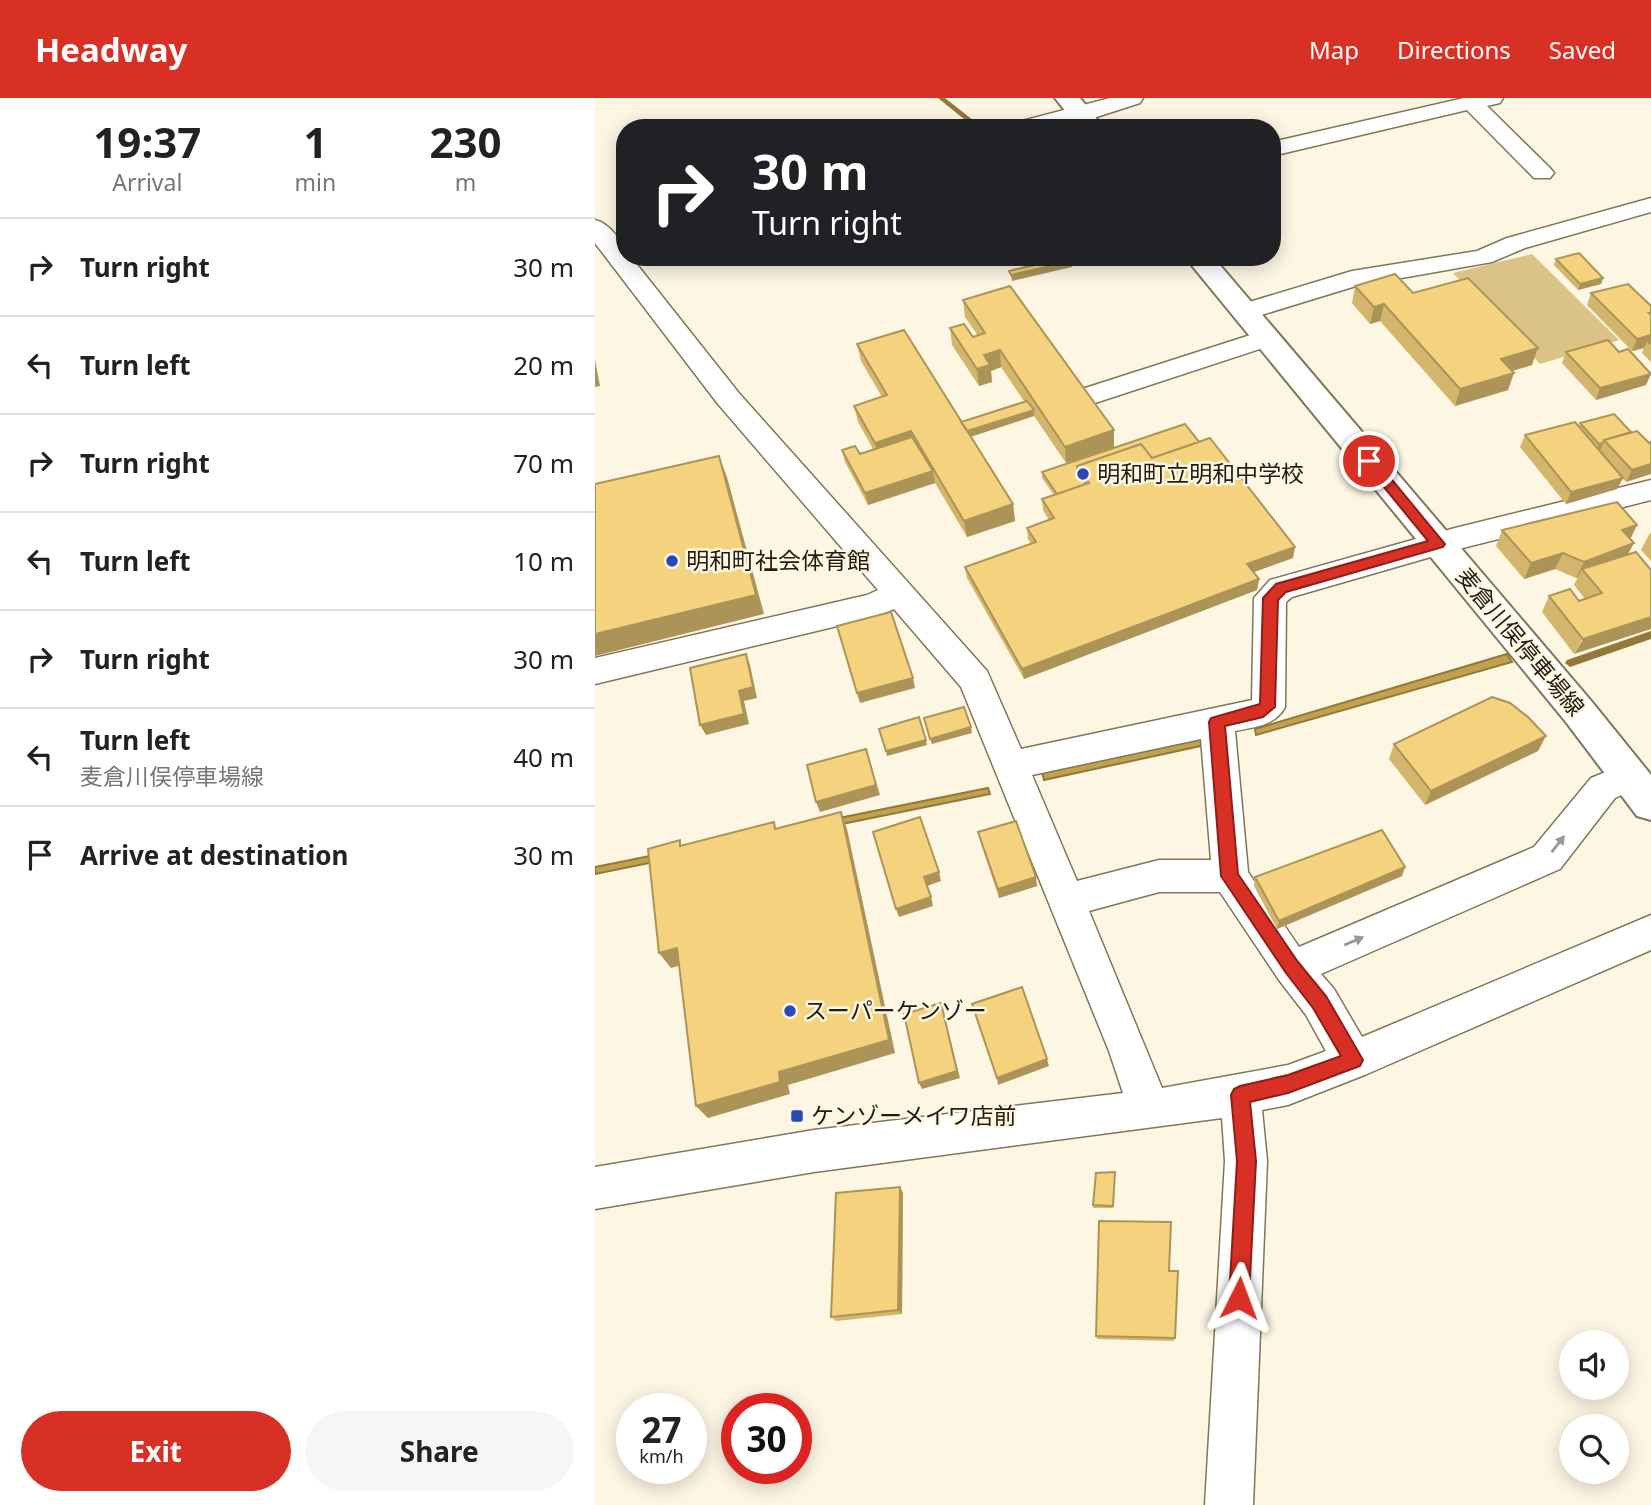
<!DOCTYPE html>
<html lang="en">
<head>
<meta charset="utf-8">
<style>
	:root { --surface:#fff; --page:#f6f6f6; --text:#222; --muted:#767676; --line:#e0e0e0; --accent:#d93025 }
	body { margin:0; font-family:"Noto Sans","Noto Sans JP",sans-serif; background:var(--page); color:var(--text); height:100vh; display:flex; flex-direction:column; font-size:26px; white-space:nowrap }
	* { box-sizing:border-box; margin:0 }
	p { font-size:23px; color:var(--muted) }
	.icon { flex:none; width:38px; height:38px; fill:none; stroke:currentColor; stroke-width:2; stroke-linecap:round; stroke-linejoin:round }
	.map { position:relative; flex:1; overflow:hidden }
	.sheet { display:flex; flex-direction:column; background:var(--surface); width:595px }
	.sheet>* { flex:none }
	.banner { position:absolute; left:21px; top:21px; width:665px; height:147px; border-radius:28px; box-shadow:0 4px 18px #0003; background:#202124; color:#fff; overflow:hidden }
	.buttons { position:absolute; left:964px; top:1232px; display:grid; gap:14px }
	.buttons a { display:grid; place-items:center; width:70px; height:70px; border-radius:50%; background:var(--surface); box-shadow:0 4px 18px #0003; font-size:35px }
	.speed { position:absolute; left:21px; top:1295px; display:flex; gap:14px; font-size:35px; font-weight:700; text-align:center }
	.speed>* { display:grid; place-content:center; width:91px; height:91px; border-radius:50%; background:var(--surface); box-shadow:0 4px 18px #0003; line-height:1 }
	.speed small { font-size:18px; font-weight:400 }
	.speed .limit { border:10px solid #d22; background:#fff; color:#111 }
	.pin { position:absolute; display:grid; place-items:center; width:60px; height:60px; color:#fff; margin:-30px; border:4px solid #fff; border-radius:50%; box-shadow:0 2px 7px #0007 }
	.me { position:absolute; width:77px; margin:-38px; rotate:3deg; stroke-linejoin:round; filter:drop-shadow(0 0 5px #0008) }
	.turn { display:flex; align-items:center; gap:24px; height:147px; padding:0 21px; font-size:32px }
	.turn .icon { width:91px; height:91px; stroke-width:2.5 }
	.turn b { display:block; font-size:49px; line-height:60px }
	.eta { display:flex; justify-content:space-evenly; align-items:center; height:119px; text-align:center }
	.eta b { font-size:42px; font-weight:700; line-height:49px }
	.primary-button { display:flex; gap:14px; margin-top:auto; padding:14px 21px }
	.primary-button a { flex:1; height:80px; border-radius:42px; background:var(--accent); color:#fff; font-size:28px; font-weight:700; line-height:80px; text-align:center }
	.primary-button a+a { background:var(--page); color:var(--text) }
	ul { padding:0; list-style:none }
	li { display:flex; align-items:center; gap:21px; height:98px; padding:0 21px; border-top:2px solid var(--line) }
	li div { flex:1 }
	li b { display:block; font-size:26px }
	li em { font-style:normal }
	header { display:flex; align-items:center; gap:42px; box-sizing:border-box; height:98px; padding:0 35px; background:var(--accent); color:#fff }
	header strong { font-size:33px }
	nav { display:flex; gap:38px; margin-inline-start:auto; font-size:24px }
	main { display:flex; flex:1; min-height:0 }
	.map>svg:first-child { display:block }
</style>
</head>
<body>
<header>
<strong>Headway</strong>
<nav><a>Map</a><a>Directions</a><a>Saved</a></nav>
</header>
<main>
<section class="sheet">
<div class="eta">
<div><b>19:37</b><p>Arrival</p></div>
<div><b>1</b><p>min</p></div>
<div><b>230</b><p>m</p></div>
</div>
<ul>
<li><svg class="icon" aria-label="right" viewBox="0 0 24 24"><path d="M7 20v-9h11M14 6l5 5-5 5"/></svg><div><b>Turn right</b></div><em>30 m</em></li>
<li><svg class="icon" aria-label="left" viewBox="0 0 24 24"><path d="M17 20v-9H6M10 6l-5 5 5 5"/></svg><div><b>Turn left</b></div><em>20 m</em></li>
<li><svg class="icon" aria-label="right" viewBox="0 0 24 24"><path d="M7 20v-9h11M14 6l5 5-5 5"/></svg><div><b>Turn right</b></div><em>70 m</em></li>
<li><svg class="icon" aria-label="left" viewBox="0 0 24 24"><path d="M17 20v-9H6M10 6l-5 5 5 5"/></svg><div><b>Turn left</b></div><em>10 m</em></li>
<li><svg class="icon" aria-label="right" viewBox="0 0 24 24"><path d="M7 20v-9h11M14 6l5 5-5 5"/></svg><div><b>Turn right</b></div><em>30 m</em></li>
<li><svg class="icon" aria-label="left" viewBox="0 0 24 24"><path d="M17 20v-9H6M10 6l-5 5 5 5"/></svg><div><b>Turn left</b><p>麦倉川俣停車場線</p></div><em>40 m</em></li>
<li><svg class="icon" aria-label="arrive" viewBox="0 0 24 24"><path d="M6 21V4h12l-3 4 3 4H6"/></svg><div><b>Arrive at destination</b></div><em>30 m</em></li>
</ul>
<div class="primary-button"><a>Exit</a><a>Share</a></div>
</section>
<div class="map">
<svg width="1056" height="1407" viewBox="0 0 1056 1407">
	<rect width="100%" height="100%" fill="#fdf6e3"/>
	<!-- green -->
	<path fill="#dbc387" d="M937,156L1024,242L945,266L858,175Z"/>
	<!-- water -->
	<path fill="#c2a14c" stroke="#92793a" stroke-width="2" d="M912,556L917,564L661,637L660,631Z
		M612,639L615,646L449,682L447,674Z
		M393,690L395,696L0,776V769Z"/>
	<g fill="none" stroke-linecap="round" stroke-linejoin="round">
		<!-- stream -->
		<path fill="#92793a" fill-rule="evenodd" d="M343,0H350L388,30H380Z
			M1056,533V541L975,569L970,565L972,562Z"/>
		<defs>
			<path id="minor" d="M515,0H548L545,5L486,24L478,21L451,30H416L419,25Z
				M869,0H908L905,5L892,8L955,70L959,75L955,80H939L872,12L677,58V44Z
				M1056,100V114L930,150L897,164L761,188L650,222L641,220L637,214L641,208L757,173L882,153L912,140Z
				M0,122C14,125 30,145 30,159H36L143,294L392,573L426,651L657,602L659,500L675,482L860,430L1056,382V402L860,452L697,499L691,504L690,609C680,628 659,629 640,633L653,774L704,849L939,749L996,680L1035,664L1047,668L1052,678L1047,688L1020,700L965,771L726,876L739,891L767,939L1056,817V852L772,976L693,1007L667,1012L672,1063L658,1407H610L630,1063L627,1020L219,1074L0,1111V1069L219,1032L528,995L514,953L366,589L299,511L280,519L0,586V560L272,497L283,492L123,306L0,145ZM606,641L616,762H564L482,783L437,677ZM564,794H625L684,882L711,917L731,953L693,967L567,990L494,813Z
				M671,232L680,234L684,240L680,246L494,307L484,304L480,298L484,292Z"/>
			<path id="major" d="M460,0H485L509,30H484Z
				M590,159H618L997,604L1056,677V722L1042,718L971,624Z"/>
		</defs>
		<!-- minor casing -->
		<use href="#minor" stroke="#81765a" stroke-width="3"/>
		<!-- major casing -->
		<use href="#major" stroke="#81765a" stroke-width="4"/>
		<!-- minor -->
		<use href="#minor" fill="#fff" fill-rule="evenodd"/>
		<!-- major -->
		<use href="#major" fill="#fff" fill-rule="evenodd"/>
	</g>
	<!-- wall -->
	<path fill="#d3b56c" d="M961,161L1008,180L1006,186L983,192L959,167Z
		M760,188L818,195L937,267L917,273L913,292L860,308L785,223L775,226L757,205Z
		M996,195L1056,208V264L1047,255L1049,250L1037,253L992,207Z
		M368,202L519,332V349L471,365L439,318L375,339L418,406L420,423L372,439L340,385L273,407L250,364L247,352L265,356L278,351L263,324L259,308L287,299L266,263L262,246L366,324L429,303L406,269L396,273L397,284L384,288L357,247L355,230L378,239L383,238L370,219Z
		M971,254H1024L1051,287L1001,302L967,265Z
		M985,325L1036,334L1054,345L1031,384L1025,377L1028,380L1022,391L971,406L925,349L930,337L984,329Z
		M590,326L698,460L659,474L664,481L662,492L429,581L372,480L370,469L436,446L433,441L432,430L454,422L448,412L447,401L459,397L447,380V374Z
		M907,432L1035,441L1039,445L979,556L947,514L954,498L984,503L990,501L979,487L983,479L981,480L960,471L929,481L901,448Z
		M1055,435H1056V463L1046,452Z
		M799,646L943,653L830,707L794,661Z
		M383,734L442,788L404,800L385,743Z
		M810,769L807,778L682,831L659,788L660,779Z
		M520,1074L518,1110H498V1107Z
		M305,1089L308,1095L307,1216L241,1223L236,1219Z
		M574,1173L580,1240L579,1243L502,1241L501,1238Z"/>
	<!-- shaded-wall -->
	<path fill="#ac9458" d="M477,163V169L417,183L416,177Z
		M1008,180L1006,186L983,192L985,186Z
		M789,206L785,223L775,226L779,209Z
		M1056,237V247L1052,244L1049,250L1037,253L1042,241Z
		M943,250L937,267L901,278L906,261Z
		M405,252L406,269L396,273L397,284L384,288L382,271L389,257Z
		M0,262L5,288L0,289Z
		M919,275L913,292L860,308L865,291Z
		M1056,276L1051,287L1001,302L1005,290Z
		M439,312V318L369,341L368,335Z
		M519,332V349L471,365L470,349Z
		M316,333L320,350L284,362L280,345Z
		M1008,345L1006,351L1002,352L1004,346Z
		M124,358L132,379L169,516L0,558V536Z
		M1056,366V376L1031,384L1037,372Z
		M338,373L340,385L273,407L270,395Z
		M1028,380L1022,391L971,406L976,394Z
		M418,406L420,423L372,439L369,423Z
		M1042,427L1034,444L1027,432Z
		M1039,445L1030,461L987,471L983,479L981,480L989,464Z
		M700,449L698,460L651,477L652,466Z
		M968,455L960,471L929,481L936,465Z
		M664,481L662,492L429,581L427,571Z
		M1056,519V531L979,556L988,541Z
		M151,556L155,567L162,600L149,603L154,626L111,637L105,627L144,593Z
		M318,580L320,590L265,605L262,595Z
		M376,629L377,635L337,646L335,641Z
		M951,638L943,653L830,707L836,693Z
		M331,642L332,647L292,658L291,653Z
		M274,661L285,697L225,714L221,704Z
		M246,714L252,731L300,955L193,987L195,996L113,1020L101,1008L184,974Z
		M810,769L807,778L682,831L684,823Z
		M344,774L346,783L332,788L329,779Z
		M441,779L442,788L404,800L403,791Z
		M336,799L338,808L304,819L301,811Z
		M82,850L94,865L76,870L64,855Z
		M346,905L365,980L327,991L324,985Z
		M452,961L454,968L403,987L402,980Z
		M305,1089L308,1095L307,1216L303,1212Z"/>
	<!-- building -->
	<path fill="#f5d37e" stroke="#ac9458" stroke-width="2" d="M984,155L1008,180L985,186L961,161Z
		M474,159H475L477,163L416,177L414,173Z
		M800,176L818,195L873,180L943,250L906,261L919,275L865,291L789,206L779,209L760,188Z
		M1033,186L1056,208V215H1054L1056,217V237L1042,241L996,195Z
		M415,188L519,332L470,349L405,252L389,257L395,267L382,271L355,230L369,226L378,239L390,235L368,202Z
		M309,232L418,406L369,423L316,333L280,345L259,308L292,297L262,246Z
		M1013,242L1024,254L1033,251L1056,276L1005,290L971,254Z
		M432,303L439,312L372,333L366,324Z
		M1019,316L1036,334L1009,342L1008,345L1004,346L985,325Z
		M980,324L1028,380L976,394L930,337Z
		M590,326L604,344L557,360L546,346L482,368V373L491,386L462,396L447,374Z
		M1042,333L1054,345L1056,344V366L1037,372L1009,342Z
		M317,339L338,373L270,395L247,352L260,348L265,356Z
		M615,340L700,449L652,466L664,481L427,571L370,469L441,444L432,430L459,420L447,401L494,385L482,368L546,346L557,360Z
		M124,358L161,497L0,536V386Z
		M1022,404L1042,427L1027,432L1039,445L989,464L968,455L936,465L907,432Z
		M1041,454L1056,472V519L988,541L954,498L975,491L984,503L1007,495L987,471Z
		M296,514L318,580L262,595L242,528Z
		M151,556L158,589L144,593L149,616L105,627L95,570Z
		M897,599L915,605L933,619L951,638L836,693L799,646Z
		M369,609L376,629L335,641L329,620Z
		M324,619L331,642L291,653L284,631Z
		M271,651L281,687L221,704L212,667Z
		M246,714L294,942L184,974L185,984L101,1008L82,850L64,855L53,751L85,742V748L179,724L180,731Z
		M325,719L344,774L329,779L336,799L301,811L278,734Z
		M421,723L441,779L403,791L383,734Z
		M787,732L810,769L684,823L660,779Z
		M427,889L452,961L402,980L377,906Z
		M346,905L362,973L324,985L309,916Z
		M520,1074L518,1108L498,1107L501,1075Z
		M305,1089L303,1212L236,1219L241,1095Z
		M504,1123L576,1124L574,1173H583L580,1240L501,1238Z"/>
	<!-- one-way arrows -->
	<defs><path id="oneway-solid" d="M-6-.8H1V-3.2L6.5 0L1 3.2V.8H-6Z" transform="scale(1.75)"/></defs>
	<g fill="#9b9994">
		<use href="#oneway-solid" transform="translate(963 746) rotate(-52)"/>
		<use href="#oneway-solid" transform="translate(759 843) rotate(-23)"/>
	</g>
	<!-- route -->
	<path fill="#d93025" stroke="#8d1f18" stroke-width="2" d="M774,359L779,360L850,446L848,449L691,494L683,502L680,609L668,619L630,628L643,776L703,864L731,898L768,962L765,968L693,995L655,1004L661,1063L654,1200L651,1207L644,1210L637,1207L634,1200L642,1063L636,997L639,991L645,988L693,977L746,958L718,910L691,875L626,778L614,624L616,620L665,606L668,500L681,486L833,443L770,366V360Z"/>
	<!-- markers -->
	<g fill="#2a49b9" stroke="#fdf6e3" stroke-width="2.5">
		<circle cx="488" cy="376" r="7"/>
		<circle cx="77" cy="463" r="7"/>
		<circle cx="195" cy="913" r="7"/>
		<rect x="195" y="1011" width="14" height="14" rx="3.5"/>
	</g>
	<g text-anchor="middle" stroke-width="5" stroke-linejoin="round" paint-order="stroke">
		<!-- poi labels -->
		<g font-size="23" fill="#211c11" stroke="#fdf6e3" text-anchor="start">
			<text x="502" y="384">明和町立明和中学校</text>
			<text x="91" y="471">明和町社会体育館</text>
			<text x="209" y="921">スーパーケンゾー</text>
			<text x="216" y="1026">ケンゾーメイワ店前</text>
		</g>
		<!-- street labels -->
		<g font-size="23" fill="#211c11" stroke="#fdf6e3">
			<text transform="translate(925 544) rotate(50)" y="8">麦倉川俣停車場線</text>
		</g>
	</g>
</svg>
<div class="buttons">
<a><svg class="icon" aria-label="sound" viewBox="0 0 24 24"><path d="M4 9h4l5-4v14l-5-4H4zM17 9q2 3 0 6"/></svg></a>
<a><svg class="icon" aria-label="search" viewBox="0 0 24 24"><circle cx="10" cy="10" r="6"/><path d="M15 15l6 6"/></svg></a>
</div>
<div class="speed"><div>27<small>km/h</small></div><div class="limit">30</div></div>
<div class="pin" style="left:774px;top:363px;background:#d93025"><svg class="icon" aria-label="arrive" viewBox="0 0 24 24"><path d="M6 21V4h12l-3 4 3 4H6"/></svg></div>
<svg class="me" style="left:644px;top:1200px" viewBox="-20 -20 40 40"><path d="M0-17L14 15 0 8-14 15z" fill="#d93025" stroke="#fff" stroke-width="4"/></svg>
<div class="banner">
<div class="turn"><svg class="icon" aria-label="right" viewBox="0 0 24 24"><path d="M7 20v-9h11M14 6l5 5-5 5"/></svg><div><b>30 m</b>Turn right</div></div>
</div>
</div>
</main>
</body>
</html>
